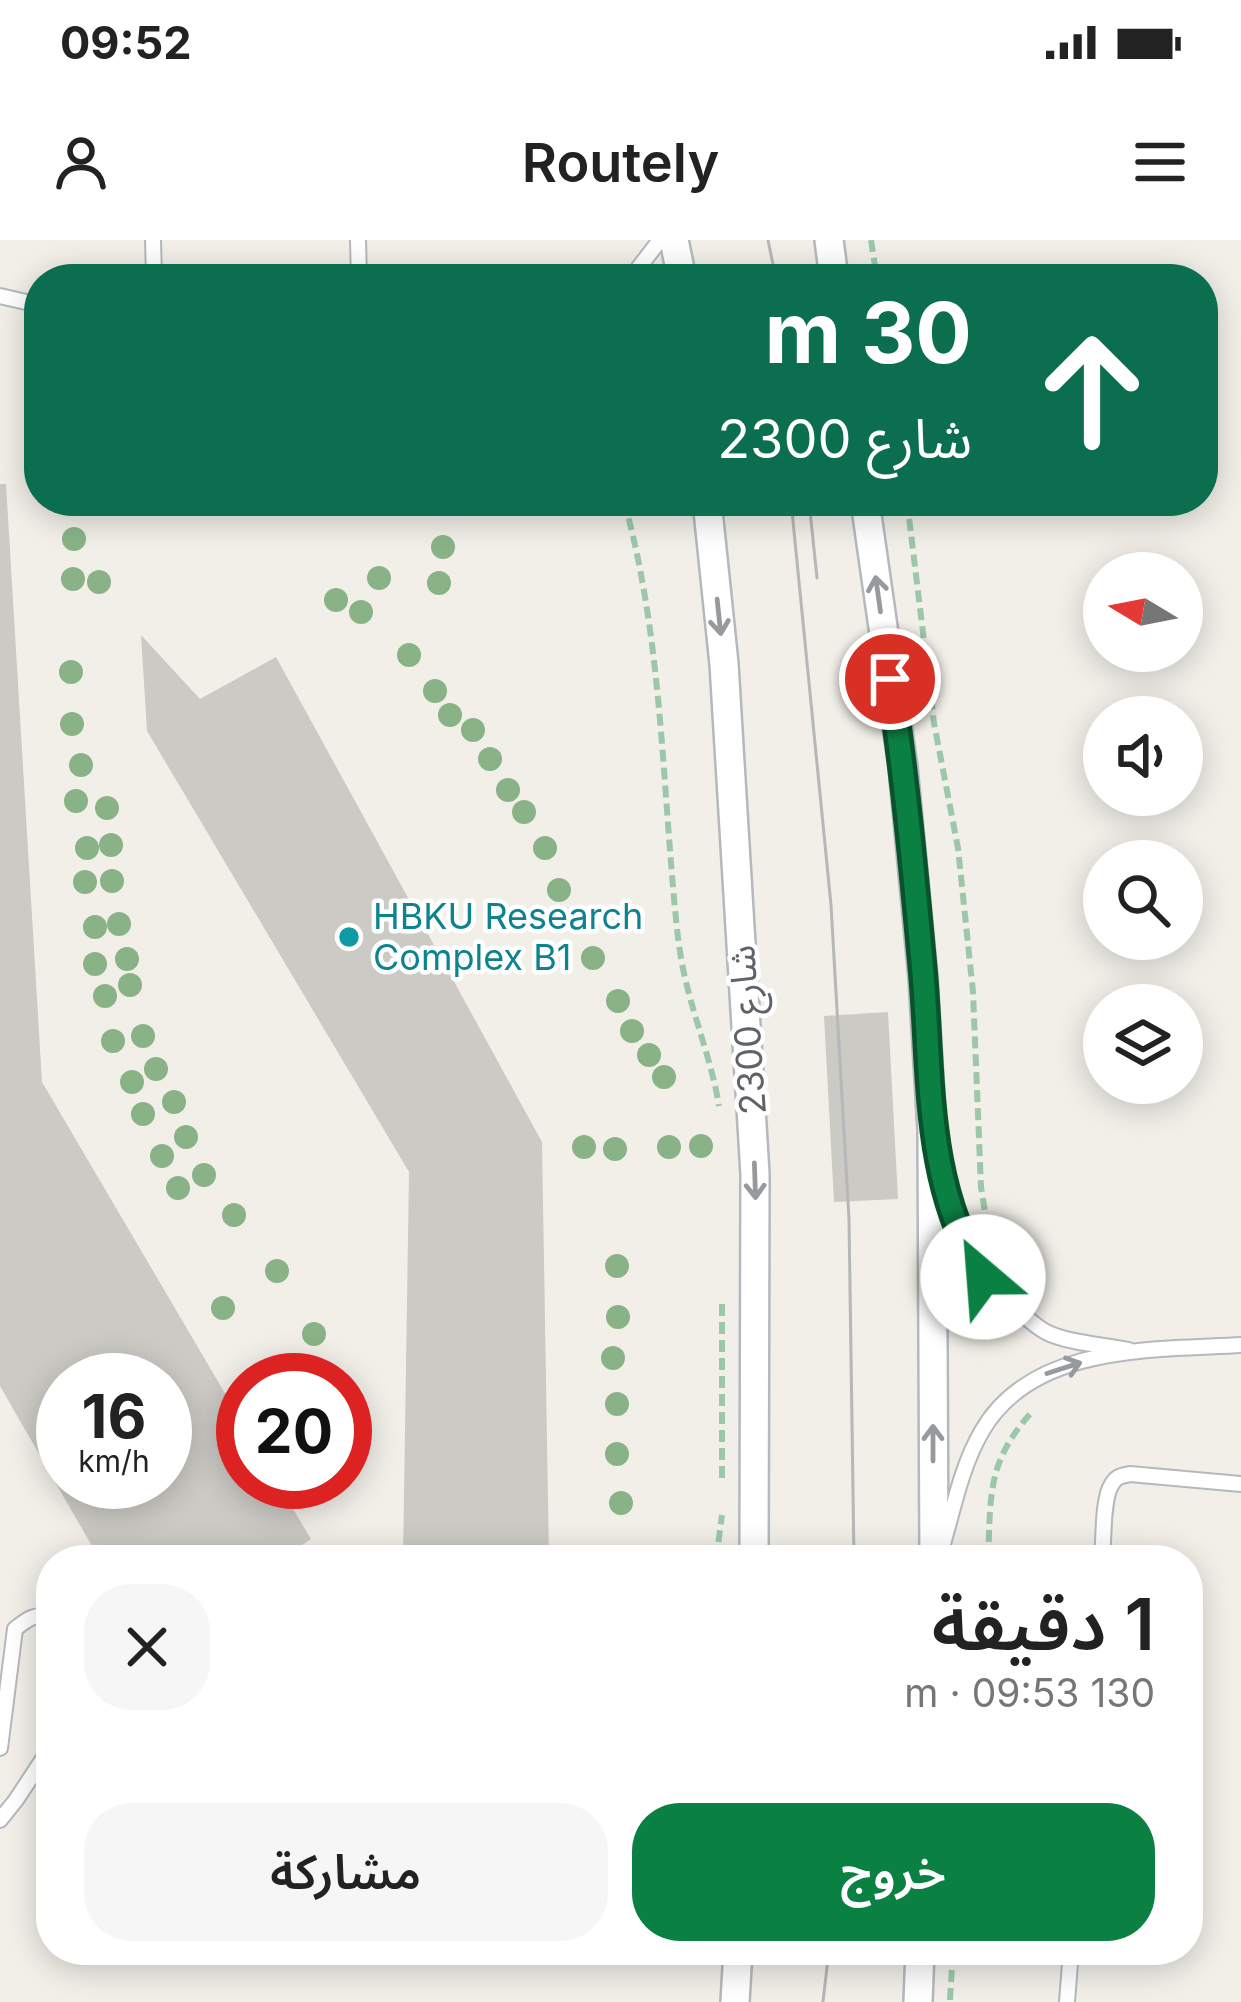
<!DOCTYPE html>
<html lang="ar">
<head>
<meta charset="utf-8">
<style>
	:root { --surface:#fff; --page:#f6f6f6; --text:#222; --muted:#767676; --accent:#0b8043 }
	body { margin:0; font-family:Inter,"Noto Sans Arabic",sans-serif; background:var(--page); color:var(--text); direction:rtl; height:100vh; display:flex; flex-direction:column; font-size:45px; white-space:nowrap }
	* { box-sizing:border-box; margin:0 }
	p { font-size:39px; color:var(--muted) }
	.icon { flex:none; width:66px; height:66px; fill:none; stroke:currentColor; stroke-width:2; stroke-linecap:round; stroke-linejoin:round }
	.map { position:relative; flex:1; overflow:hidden; direction:ltr }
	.details { position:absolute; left:36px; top:1305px; width:1167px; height:420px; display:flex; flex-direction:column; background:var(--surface); border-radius:48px; box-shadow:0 6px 30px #0003; direction:rtl }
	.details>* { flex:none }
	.banner { position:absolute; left:24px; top:24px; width:1194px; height:252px; border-radius:48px; box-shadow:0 6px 30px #0003; direction:rtl; background:#0b6e4f; color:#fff; overflow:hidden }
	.needle { width:78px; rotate:280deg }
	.fabs { position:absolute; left:1083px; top:312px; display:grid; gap:24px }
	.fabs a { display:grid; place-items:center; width:120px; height:120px; border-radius:50%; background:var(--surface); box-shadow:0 6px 30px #0003; font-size:60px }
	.speed { position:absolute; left:36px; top:1113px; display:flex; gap:24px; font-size:60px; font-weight:700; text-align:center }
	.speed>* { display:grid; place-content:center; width:156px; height:156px; border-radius:50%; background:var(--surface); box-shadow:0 6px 30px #0003; line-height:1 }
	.speed small { font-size:30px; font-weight:400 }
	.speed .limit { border:18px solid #d22; background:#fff; color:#111 }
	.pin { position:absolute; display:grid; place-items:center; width:102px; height:102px; color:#fff; margin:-51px; border:6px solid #fff; border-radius:50%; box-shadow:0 3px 12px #0007 }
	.me { position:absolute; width:132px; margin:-66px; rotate:333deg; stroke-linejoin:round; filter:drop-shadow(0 0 9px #0008) }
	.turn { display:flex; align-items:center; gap:42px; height:252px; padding:0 48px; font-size:54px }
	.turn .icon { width:156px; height:156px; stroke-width:2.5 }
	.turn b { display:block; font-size:84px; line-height:102px }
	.round { display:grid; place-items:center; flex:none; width:126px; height:126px; border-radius:48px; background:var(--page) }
	.summary { display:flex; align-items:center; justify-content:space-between; height:204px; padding:0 48px }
	h1 { font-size:72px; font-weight:600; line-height:90px }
	.primary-button { display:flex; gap:24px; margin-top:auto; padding:24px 48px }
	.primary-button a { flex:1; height:138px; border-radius:48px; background:var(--accent); color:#fff; font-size:48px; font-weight:600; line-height:138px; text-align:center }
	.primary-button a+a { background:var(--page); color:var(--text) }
	.status { display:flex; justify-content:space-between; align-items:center; height:84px; padding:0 60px; background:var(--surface); direction:ltr }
	.status svg { height:33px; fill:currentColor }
	header { display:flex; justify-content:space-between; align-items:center; height:156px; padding:0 48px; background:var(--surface); font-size:54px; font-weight:600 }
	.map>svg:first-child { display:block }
</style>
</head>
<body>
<div class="status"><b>09:52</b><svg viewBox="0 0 49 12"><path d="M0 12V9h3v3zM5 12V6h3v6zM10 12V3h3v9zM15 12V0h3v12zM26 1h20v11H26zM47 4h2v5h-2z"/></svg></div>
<header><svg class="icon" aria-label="menu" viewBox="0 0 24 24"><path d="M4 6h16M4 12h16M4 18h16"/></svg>Routely<svg class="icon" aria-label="person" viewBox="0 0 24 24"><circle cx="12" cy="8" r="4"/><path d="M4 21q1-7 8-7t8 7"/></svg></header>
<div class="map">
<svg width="1241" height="1762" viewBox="0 0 1241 1762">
	<rect width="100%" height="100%" fill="#f1efe8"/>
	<!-- building -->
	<path fill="#cccac5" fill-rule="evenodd" d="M0,244H6L42,842L243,1184V1242H277L311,1299L280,1320H100L0,1146ZM63,1140H165V1242H63Z
		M141,395L200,459L276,417L542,902L549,1320H403L409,932L147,491Z
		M888,772L898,959L834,962L824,776Z"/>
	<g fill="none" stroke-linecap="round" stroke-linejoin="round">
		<defs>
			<path id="service" d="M153,0L154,39
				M358,0L359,39
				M630,39L660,0
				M0,56L39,65
				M300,261L336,263L341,261
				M942,931C956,987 966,1023 1010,1063C1021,1073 1033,1085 1046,1092C1067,1103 1106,1105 1129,1110
				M943,1304C954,1266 962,1225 982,1191C1032,1104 1154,1110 1241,1105
				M302,1320L312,1314L326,1320
				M1102,1320C1104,1302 1102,1258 1112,1244C1117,1236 1121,1236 1130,1234L1241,1244
				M0,1508L15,1389C26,1380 36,1372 51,1378
				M0,1580L16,1560L51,1507
				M1067,1762L1071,1710"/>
			<path id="minor" d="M674,0L682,39
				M829,0L834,39
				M707,261L724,424L755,934L754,1320
				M865,261L903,527L923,738L932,890L934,1320
				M735,1762L738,1710
				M918,1762L920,1710"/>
		</defs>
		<!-- service casing -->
		<use href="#service" stroke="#b5b8bc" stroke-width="18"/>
		<!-- minor casing -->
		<use href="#minor" stroke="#b5b8bc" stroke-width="32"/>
		<!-- path -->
		<path stroke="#9cc7a9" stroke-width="6" stroke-dasharray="12 6" stroke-linecap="butt" d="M871,0L877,39
			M624,261C662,397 662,540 676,679C678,700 681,722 686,742C696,784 712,823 719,866
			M907,261L934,483L958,608L973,752L981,947L986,978L1001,1016
			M722,1238V1059
			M716,1320L722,1275
			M988,1320C991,1257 986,1223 1031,1173
			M950,1760L953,1710"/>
		<!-- service -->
		<use href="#service" stroke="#fff" stroke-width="14"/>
		<!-- minor -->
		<use href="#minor" stroke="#fff" stroke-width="27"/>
		<!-- tram -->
		<path stroke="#b6b7b8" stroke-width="3" d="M768,0L776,39
			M791,261L831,665L849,979L854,1320
			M809,261L817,338
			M823,1762L829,1710"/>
	</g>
	<!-- trees -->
	<g fill="#89b387">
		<circle cx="74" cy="299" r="12"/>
		<circle cx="443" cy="307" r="12"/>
		<circle cx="379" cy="338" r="12"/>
		<circle cx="73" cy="339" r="12"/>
		<circle cx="99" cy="342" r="12"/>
		<circle cx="439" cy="343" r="12"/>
		<circle cx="336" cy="360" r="12"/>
		<circle cx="361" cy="372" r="12"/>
		<circle cx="409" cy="415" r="12"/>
		<circle cx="71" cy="432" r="12"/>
		<circle cx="435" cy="451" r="12"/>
		<circle cx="450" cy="475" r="12"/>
		<circle cx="72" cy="484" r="12"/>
		<circle cx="473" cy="490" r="12"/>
		<circle cx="490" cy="519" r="12"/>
		<circle cx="81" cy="525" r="12"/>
		<circle cx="508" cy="550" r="12"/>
		<circle cx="76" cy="561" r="12"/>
		<circle cx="107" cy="568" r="12"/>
		<circle cx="524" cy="572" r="12"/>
		<circle cx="111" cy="605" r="12"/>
		<circle cx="87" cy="608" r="12"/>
		<circle cx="545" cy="608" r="12"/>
		<circle cx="112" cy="641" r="12"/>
		<circle cx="85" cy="642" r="12"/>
		<circle cx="559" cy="650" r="12"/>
		<circle cx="574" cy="679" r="12"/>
		<circle cx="119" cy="684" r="12"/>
		<circle cx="95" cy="687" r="12"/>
		<circle cx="593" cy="718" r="12"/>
		<circle cx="127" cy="719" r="12"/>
		<circle cx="95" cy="724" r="12"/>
		<circle cx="130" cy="745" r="12"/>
		<circle cx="105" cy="756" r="12"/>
		<circle cx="618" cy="761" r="12"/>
		<circle cx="632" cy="791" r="12"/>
		<circle cx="143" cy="796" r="12"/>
		<circle cx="113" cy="801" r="12"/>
		<circle cx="649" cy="815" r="12"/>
		<circle cx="156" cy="829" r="12"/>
		<circle cx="664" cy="837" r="12"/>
		<circle cx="132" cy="842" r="12"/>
		<circle cx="174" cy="862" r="12"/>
		<circle cx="143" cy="874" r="12"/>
		<circle cx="186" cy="897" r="12"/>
		<circle cx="701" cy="906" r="12"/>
		<circle cx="584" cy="907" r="12"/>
		<circle cx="669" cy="907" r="12"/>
		<circle cx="615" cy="909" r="12"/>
		<circle cx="162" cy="916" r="12"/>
		<circle cx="204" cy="935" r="12"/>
		<circle cx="178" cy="948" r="12"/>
		<circle cx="234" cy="975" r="12"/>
		<circle cx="617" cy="1026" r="12"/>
		<circle cx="277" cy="1031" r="12"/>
		<circle cx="223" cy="1068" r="12"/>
		<circle cx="618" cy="1077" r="12"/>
		<circle cx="314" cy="1094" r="12"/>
		<circle cx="613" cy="1118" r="12"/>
		<circle cx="617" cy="1164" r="12"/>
		<circle cx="617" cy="1214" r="12"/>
		<circle cx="621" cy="1263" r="12"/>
	</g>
	<!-- one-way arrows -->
	<defs><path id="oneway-shaft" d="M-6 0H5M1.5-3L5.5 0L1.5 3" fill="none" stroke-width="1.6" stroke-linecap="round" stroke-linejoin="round" transform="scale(3)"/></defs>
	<g stroke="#979a9d">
		<use href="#oneway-shaft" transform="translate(878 354) rotate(-98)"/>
		<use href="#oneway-shaft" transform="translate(719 377) rotate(84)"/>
		<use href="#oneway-shaft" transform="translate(755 941) rotate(88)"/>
		<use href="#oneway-shaft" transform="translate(1064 1128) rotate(-18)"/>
		<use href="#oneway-shaft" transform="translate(933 1203) rotate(-90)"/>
	</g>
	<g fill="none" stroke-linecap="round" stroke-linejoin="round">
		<defs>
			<path id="route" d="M890,439C905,536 914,634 923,733C932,837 924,944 983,1037"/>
		</defs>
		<!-- route casing -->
		<use href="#route" stroke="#07532c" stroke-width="30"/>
		<!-- route -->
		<use href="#route" stroke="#0b8043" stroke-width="21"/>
	</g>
	<!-- markers -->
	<circle fill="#0f9aa8" stroke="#fff" stroke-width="4.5" cx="349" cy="697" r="12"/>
	<g text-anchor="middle" stroke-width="9" stroke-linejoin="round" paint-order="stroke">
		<!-- culture labels -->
		<g font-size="36" fill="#0d838f" stroke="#fff" text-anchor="start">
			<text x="373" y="689">HBKU Research<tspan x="373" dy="41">Complex B1</tspan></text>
		</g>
		<!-- street labels -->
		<g font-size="36" fill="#5f6368" stroke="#fff">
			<text transform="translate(747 790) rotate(-94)" y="13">شارع 2300</text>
		</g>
	</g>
</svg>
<div class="fabs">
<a><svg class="needle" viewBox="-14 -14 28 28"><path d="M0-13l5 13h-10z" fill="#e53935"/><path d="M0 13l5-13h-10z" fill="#767676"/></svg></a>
<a><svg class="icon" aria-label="sound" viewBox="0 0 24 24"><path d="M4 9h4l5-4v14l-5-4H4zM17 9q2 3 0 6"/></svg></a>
<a><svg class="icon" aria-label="search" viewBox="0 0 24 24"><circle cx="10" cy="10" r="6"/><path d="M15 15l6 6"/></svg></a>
<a><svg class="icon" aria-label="layers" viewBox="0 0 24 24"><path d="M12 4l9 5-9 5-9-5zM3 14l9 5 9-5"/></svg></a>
</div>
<div class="speed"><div>16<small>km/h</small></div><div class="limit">20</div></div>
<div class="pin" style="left:890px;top:439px;background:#d93025"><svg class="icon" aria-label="arrive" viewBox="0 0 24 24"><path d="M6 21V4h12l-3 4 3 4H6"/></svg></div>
<svg class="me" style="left:983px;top:1037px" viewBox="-20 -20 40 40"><circle r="19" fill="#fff"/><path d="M0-13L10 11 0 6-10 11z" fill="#0b8043"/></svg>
<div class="banner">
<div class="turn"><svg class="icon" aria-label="ahead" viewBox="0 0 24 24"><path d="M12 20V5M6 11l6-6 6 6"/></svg><div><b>30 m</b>شارع 2300</div></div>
</div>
<section class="details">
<div class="summary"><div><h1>1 دقيقة</h1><p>130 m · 09:53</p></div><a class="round"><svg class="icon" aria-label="close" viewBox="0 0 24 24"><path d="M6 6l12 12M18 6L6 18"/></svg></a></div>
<div class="primary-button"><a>خروج</a><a>مشاركة</a></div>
</section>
</div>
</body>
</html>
